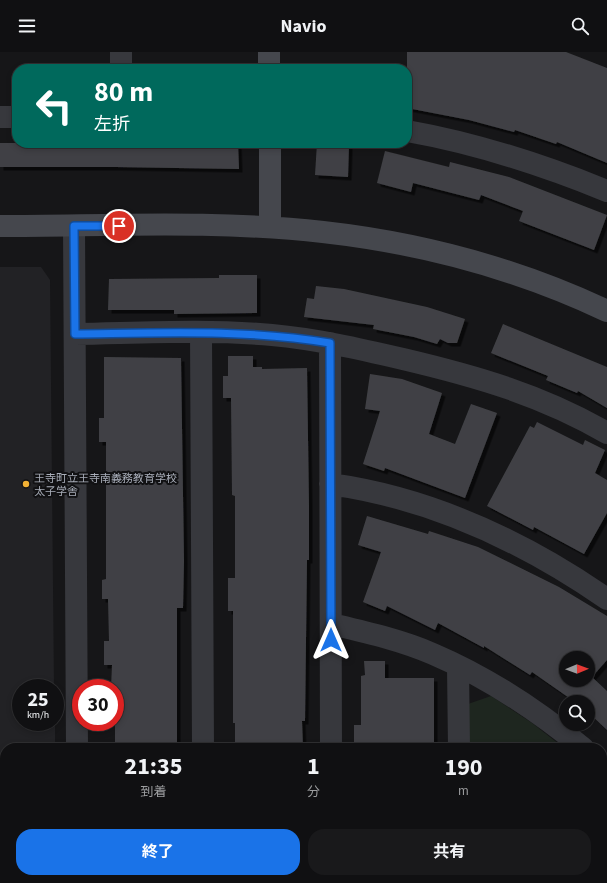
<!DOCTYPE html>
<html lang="ja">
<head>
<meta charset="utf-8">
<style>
	:root { --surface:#101012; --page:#19191b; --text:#f1f3f6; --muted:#9c9d9f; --line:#303032; --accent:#1a73e8 }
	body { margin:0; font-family:"Source Sans 3","Noto Sans JP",sans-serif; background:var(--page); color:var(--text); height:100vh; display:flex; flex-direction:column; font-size:15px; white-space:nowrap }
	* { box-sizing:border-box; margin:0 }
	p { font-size:13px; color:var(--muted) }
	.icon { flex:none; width:22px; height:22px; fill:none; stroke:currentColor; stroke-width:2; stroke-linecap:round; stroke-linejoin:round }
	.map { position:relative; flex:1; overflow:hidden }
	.side { position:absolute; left:0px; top:691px; width:607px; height:140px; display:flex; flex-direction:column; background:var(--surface); border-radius:16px 16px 0 0; box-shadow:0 2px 6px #0003,0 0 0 1px var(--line) }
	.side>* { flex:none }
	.guide { position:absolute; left:12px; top:12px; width:400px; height:84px; border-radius:16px; box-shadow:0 2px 6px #0003,0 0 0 1px var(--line); background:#00695c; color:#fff; overflow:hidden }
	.needle { width:26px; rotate:89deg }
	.controls { position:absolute; left:559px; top:599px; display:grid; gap:8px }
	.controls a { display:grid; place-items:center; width:36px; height:36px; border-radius:50%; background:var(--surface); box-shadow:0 2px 6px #0003,0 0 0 1px var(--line); font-size:20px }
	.speed { position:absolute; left:12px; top:627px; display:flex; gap:8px; font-size:20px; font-weight:700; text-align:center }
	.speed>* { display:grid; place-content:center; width:52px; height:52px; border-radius:50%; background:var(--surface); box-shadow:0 2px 6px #0003,0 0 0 1px var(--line); line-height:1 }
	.speed small { font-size:10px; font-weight:400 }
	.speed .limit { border:6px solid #d22; background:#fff; color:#111 }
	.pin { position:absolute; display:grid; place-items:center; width:34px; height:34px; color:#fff; margin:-17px; border:2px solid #fff; border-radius:50%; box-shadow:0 1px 4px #0007 }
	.me { position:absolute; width:44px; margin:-22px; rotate:0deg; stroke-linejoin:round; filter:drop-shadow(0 0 3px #0008) }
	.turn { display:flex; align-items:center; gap:14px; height:84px; padding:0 16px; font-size:18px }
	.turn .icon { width:52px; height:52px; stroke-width:2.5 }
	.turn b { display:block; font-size:28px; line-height:34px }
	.eta { display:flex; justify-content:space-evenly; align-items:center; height:68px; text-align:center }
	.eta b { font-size:24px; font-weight:700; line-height:28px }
	.cta { display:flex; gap:8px; margin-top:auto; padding:8px 16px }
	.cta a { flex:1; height:46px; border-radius:16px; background:var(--accent); color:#fff; font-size:16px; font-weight:700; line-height:46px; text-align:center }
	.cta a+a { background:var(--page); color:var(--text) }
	header { display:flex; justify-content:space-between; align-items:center; height:52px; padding:0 16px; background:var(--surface); font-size:18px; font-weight:700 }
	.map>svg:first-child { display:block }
</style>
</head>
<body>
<header><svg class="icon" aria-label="menu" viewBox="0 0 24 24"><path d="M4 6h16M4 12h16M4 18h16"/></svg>Navio<svg class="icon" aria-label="search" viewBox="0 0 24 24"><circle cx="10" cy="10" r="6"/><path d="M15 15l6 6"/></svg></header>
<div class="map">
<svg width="607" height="831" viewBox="0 0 607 831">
	<defs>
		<filter id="shadow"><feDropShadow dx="3.5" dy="3.5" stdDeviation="0" flood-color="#0009"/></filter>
	</defs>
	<rect width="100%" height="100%" fill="#161618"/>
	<!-- built -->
	<path fill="#222225" d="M0,215H41L50,228L54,636H21V670H55V696H5V826H56V831H0Z"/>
	<!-- green -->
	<path fill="#1e261f" d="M491,644L532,671L564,696H468V652Z
		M602,730L607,735V831H475L471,826H602Z"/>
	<!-- building -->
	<path fill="#404145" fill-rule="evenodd" filter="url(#shadow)" d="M407,0H566L607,16V111L557,90L556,92L515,78L514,80L469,68L407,56Z
		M0,91H238L239,117L115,115H0Z
		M317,91L349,93L348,125L315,123Z
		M385,99L449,115L450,110L509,125L607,163L594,198L519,169L523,159L481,143L479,148L413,131L411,140L377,131Z
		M219,223H257V261L174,262V258H108L109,227L219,226Z
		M316,234L344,237L427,255L465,267L457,291H448L440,287L437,292L414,285L373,277L374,273L304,265L307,246L314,247Z
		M503,272L607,315V356L578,339L577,341L546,328L548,324L491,301Z
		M228,304H253V315H262V317L307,316L309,455V508H307L305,669H302L303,696H235V671H233V559H228V526H235V444L232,443L231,346H223V324H228Z
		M104,305L181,306L184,509L183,556H177V696H115V636H111L112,613H104V589H109L108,547H102V528L106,527V390H99V366H104Z
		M370,322L402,327L442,341L429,382L455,392L471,352L497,361L465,446L385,416L384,419L363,412L380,359L365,357Z
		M537,370L583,393L585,388L605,398L595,421L607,428V461L584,502L534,475L533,478L487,454L530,374L534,376Z
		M367,464L428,482L429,479L478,495L559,535L607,564V608L592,625L607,639V678L588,660V650H575L532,620L530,623L484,594V596L438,571L435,578L387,554L385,559L363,550L381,500L358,493ZM566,606H588V628H566Z
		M364,609H385V626H434V696H354V673H361V624L365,623Z"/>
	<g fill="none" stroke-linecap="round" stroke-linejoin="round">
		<!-- street -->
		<path stroke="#37383d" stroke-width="22" d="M121,0V17
			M0,65H17
			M407,79C475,91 543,113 607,139
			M74,174L77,696
			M201,281L203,696
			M75,282C140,281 206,277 272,283C316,287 360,297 403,307C475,324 542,343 607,381
			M330,291L331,696
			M330,432C432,446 523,489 607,547
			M331,572C365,580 401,588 433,602C487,625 538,659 583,696
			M458,615L459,696
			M602,714L607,719
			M77,826V831
			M204,826V831
			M332,826V831
			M460,826V831"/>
		<!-- secondary -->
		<path stroke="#45474d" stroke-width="22" d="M269,0V17
			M270,91V175
			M0,174C107,174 217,168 323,180C421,191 518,217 607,259"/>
	</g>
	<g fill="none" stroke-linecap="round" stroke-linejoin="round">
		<defs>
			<path id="route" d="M119,174H74L75,282C160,281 245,277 330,291L331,588"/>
		</defs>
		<!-- route casing -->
		<use href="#route" stroke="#114b97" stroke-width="10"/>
		<!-- route -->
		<use href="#route" stroke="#1a73e8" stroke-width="7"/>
	</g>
	<!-- markers -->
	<circle fill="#f2b134" stroke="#111113" stroke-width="1.5" cx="26" cy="432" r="4"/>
	<g text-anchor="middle" stroke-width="4" stroke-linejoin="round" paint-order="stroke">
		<!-- poi labels -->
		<g font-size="11" fill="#a8adb8" stroke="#111113" text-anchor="start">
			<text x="34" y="430">王寺町立王寺南義務教育学校<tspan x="34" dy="13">太子学舎</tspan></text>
		</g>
	</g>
</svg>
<div class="controls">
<a><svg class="needle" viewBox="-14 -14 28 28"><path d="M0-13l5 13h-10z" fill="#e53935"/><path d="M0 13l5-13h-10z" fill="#9c9d9f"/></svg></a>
<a><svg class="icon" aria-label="search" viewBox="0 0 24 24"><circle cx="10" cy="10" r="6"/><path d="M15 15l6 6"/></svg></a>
</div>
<div class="speed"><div>25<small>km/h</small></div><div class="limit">30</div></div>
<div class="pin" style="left:119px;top:174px;background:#d93025"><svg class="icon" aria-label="arrive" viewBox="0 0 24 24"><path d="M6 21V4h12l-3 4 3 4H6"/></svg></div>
<svg class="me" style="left:331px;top:588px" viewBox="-20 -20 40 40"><path d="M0-17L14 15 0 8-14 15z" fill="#1a73e8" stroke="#fff" stroke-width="4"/></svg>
<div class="guide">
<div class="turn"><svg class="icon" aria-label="left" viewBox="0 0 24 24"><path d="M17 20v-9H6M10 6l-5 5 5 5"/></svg><div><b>80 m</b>左折</div></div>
</div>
<section class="side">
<div class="eta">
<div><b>21:35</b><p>到着</p></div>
<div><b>1</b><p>分</p></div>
<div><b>190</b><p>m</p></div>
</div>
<div class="cta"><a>終了</a><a>共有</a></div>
</section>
</div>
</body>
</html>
